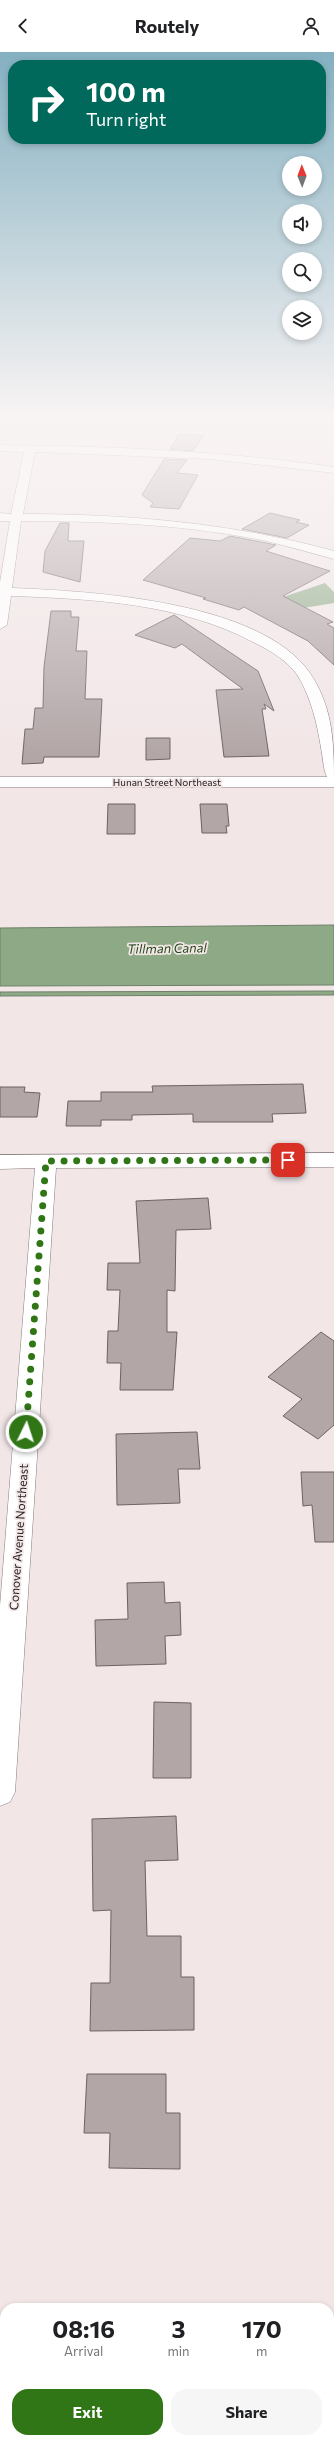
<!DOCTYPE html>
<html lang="en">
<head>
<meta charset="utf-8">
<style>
	:root { --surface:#fff; --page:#f6f6f6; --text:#202124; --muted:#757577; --accent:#307516 }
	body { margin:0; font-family:Commissioner,sans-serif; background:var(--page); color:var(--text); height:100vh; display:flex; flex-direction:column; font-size:15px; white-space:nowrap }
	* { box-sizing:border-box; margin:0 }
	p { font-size:13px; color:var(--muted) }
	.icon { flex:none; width:22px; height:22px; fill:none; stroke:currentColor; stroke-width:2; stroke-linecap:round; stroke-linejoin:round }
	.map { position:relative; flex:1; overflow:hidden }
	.details { position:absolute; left:0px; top:2251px; width:334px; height:140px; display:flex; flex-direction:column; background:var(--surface); border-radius:16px 16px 0 0; box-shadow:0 2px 6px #0003 }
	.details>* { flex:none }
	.top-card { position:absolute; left:8px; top:8px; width:318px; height:84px; border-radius:16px; box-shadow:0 2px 6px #0003; background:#00695c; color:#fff; overflow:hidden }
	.needle { width:26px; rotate:359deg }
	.controls { position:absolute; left:282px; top:104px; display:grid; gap:8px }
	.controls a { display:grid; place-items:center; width:40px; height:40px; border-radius:50%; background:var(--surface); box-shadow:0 2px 6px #0003; font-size:20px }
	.pin { position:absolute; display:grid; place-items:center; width:34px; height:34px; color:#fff; margin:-17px; border-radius:8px; box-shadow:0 2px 6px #0006 }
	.me { position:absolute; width:44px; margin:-22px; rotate:4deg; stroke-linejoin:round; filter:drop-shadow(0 0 3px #0008) }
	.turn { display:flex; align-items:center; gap:14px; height:84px; padding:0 12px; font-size:18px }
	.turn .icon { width:52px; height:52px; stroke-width:2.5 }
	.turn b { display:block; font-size:28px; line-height:34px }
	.eta { display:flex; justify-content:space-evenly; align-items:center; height:68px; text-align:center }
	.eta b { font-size:24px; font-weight:700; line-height:28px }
	.button { display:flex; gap:8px; margin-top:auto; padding:8px 12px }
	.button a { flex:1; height:46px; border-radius:16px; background:var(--accent); color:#fff; font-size:16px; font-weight:700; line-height:46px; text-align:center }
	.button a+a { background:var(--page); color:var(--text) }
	header { display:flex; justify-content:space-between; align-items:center; height:52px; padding:0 12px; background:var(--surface); font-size:18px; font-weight:700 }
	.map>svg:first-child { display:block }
</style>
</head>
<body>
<header><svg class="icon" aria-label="back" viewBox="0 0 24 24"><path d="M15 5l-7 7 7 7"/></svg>Routely<svg class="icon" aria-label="person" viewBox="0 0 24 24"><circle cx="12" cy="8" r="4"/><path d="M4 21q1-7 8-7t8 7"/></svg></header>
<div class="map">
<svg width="334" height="2391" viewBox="0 0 334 2391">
	<rect width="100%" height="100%" fill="#f2e6e7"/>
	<!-- forest -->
	<path fill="#91ac8a" d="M325,531L334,540V551L273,561L262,552Z"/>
	<!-- water -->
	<path fill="#8ea986" stroke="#6e8068" d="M334,873V933L0,934V876Z
		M334,939V943L0,944V940Z"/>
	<!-- building -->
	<path fill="#b2a6a7" stroke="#6d6364" d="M179,382L204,383L193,399L170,397Z
		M164,407L187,408L177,421L198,423L179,457L150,455L153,451L142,443Z
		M270,461L300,468L296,470L309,473L287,486L242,477Z
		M60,471H69L68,489H84L80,530L43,520L45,499Z
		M230,484L276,493L266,499L330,519L283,544L333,570L327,572L334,576V613L308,589L244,555L239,558L203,547L206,546L143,528L190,486L220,489Z
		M51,559H71V565H79L76,599H87L85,647H102L99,705H44L43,711L22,712L25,677H33L35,656H43L44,615Z
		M174,563L258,619L274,659L264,652L266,657H262L269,704L224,705L216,638L243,637L182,592L175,596L135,583Z
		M146,686H170V707L146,708Z
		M108,752H135V782H107Z
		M200,752H227L229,774H226L227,781H202Z
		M303,1032L306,1061L272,1062L273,1070H193V1062L132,1063V1068H101V1074H66L68,1049H101V1040H153L152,1034Z
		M0,1035H25L24,1040L40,1041L37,1065H0Z
		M208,1146L211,1177L176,1178L175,1239L167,1238V1280H177L173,1338H120L121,1311H107L108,1279H118L120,1238H107L108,1211H140L136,1149Z
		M321,1280L334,1289V1373L318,1387L283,1364L302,1347L268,1325Z
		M197,1380L200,1417H178L180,1451L117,1453L116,1382Z
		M301,1420H334V1490H315L312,1453L303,1454Z
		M164,1530L165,1551L180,1550L181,1583L165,1584L166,1612L96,1614L95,1568L128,1567L127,1531Z
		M154,1650L191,1651V1726H153Z
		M176,1764L178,1808L145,1809L147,1884H181V1925H194V1978L90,1979L91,1931H110L111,1858L93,1859L92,1767Z
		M87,2022H166V2061H180V2117L109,2116L110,2081H84Z"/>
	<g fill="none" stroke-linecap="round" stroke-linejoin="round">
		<defs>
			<path id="minor" d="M0,393C112,394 223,399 334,415V421L209,407L35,400L23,462C128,462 232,471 334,499V507C306,500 279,491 251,486C175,472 98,469 21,469L12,536C92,539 260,549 310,621C334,657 334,693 334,735H0V725H327C323,717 323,705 321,696C317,671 311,646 298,624C288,609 271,599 255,591C180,551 94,547 11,544L7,573L0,577V530L10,469H0V461L11,462L24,400L0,399Z
				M334,1101V1115L56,1116L15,1740L10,1750L0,1754V1554L35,1116L0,1117V1103Z
				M334,2281V2319L329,2320V2282Z
				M0,2285H5V2323H0Z"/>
		</defs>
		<!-- minor casing -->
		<use href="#minor" stroke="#877c7d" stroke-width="1"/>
		<!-- minor -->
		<use href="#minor" fill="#fff" fill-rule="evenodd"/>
	</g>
	<!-- sky -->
	<linearGradient id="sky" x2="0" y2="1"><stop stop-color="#84b0c1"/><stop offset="0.52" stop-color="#f9f4f4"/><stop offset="1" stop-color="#f9f4f4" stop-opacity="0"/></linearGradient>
	<rect width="334" height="703" fill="url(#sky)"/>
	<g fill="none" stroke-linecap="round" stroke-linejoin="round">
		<!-- route -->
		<path stroke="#307516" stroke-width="7" stroke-dasharray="0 12.6" d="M26,1380L46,1109L288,1108"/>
	</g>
	<g text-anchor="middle" stroke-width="3.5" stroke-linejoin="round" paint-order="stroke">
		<!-- far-street labels -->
		<g font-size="10" fill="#252121" stroke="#f2e6e7">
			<text x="167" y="734">Hunan Street Northeast</text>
		</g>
		<!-- street labels -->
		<g font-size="12" fill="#252121" stroke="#f2e6e7">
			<text transform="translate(19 1485) rotate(-86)" y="4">Conover Avenue Northeast</text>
		</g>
		<!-- water labels -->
		<g font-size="13" font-style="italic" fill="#254a1a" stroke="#f2e6e7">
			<text transform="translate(167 896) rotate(-1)" y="5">Tillman Canal</text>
		</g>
	</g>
</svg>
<div class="controls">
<a><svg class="needle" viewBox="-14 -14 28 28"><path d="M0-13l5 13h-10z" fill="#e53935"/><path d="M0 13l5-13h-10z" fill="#757577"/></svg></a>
<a><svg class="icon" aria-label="sound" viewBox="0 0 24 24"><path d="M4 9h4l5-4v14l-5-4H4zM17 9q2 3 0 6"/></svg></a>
<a><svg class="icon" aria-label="search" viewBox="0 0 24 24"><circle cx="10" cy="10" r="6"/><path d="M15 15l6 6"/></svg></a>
<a><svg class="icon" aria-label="layers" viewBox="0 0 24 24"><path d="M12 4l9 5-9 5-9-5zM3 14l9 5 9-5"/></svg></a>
</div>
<div class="pin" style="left:288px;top:1108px;background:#d93025"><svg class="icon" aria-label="arrive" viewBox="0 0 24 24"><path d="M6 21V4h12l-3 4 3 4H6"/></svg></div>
<svg class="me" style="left:26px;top:1380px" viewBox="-20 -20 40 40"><circle r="17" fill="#307516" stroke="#fff" stroke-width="3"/><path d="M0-11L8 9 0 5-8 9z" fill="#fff"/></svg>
<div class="top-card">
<div class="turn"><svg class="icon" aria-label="right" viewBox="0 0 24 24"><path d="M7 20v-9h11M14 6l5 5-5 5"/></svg><div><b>100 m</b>Turn right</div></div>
</div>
<section class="details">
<div class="eta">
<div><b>08:16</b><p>Arrival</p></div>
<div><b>3</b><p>min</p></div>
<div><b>170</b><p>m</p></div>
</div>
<div class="button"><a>Exit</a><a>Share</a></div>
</section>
</div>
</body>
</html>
